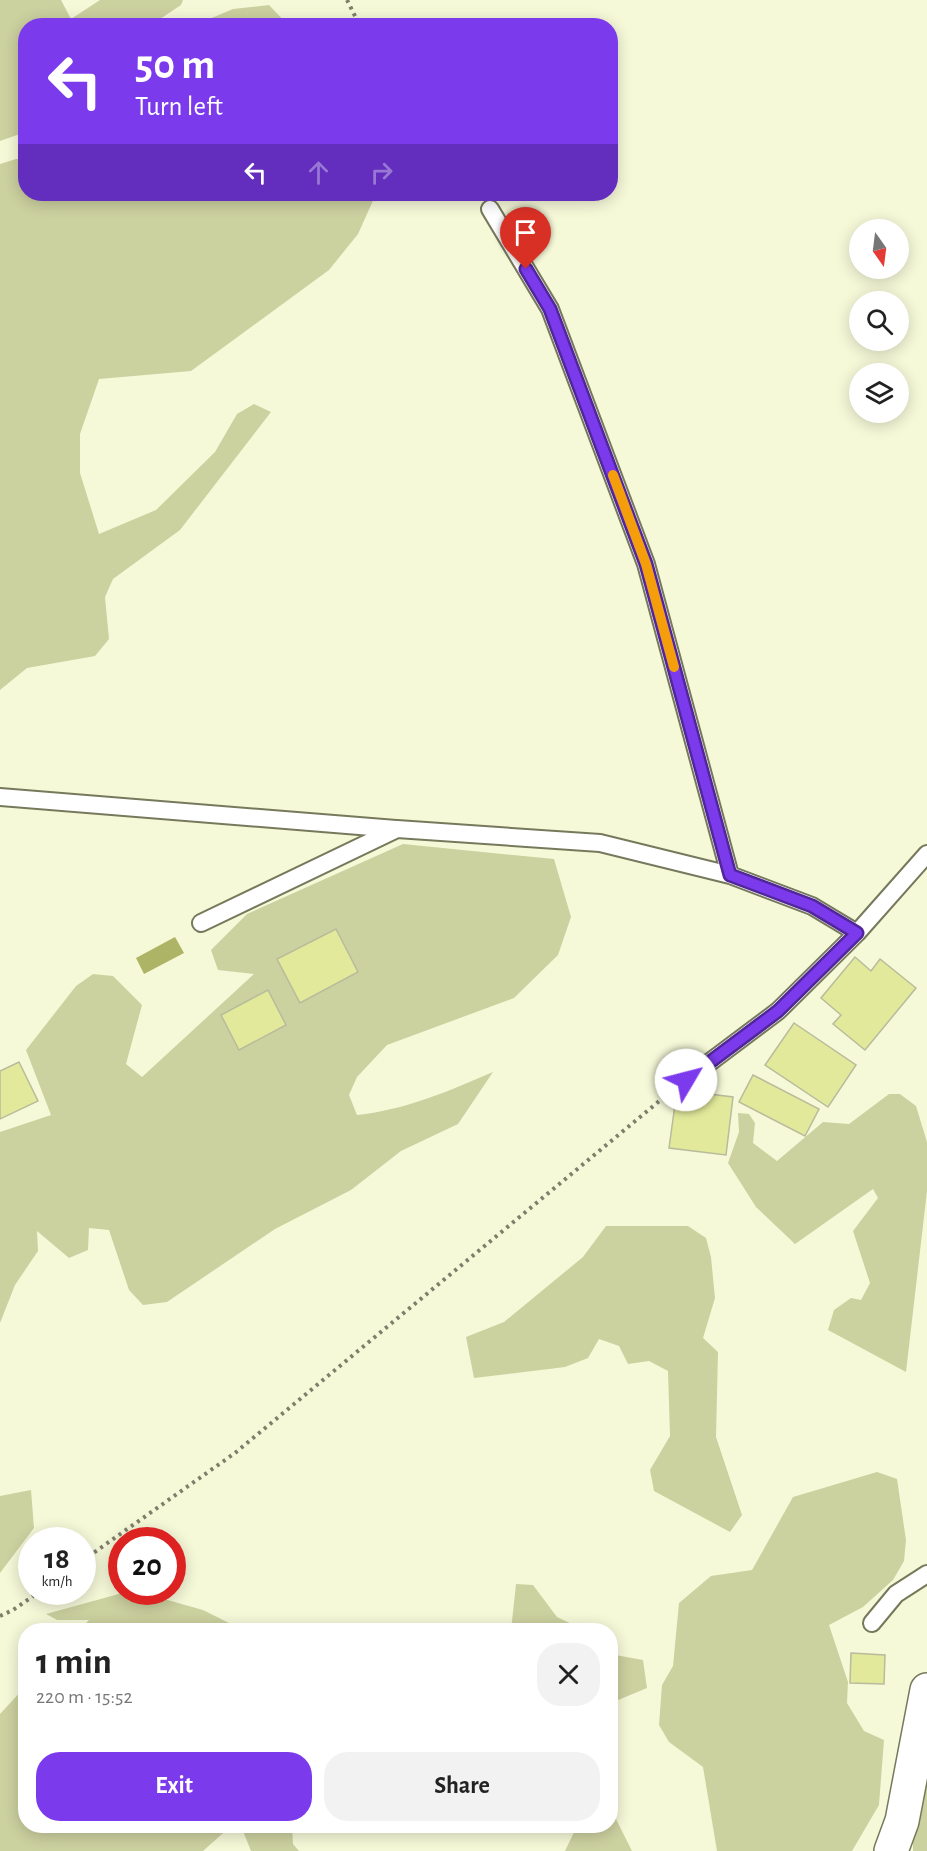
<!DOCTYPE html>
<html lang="en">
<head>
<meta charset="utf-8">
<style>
	:root { --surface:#fff; --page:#f2f2f2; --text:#222; --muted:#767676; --accent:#7c3aed }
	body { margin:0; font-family:"Alegreya Sans",sans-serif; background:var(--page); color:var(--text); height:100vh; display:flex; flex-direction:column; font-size:22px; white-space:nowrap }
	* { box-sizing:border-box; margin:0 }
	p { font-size:20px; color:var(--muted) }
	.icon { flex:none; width:33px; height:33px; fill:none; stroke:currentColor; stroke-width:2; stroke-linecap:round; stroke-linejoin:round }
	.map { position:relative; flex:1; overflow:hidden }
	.panel { position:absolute; left:18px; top:1623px; width:600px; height:210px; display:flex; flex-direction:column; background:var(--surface); border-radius:24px; box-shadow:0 3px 15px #0003 }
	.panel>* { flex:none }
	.hud { position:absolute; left:18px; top:18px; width:600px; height:183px; border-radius:24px; box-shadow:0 3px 15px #0003; background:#7c3aed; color:#fff; overflow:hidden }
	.needle { width:39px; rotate:166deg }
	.buttons { position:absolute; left:849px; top:219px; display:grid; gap:12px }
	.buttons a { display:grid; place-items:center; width:60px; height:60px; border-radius:50%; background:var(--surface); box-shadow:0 3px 15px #0003; font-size:30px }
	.speed { position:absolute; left:18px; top:1527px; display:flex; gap:12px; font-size:30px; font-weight:700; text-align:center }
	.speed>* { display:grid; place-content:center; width:78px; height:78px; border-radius:50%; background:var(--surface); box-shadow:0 3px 15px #0003; line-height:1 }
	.speed small { font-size:15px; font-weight:400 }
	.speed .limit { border:9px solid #d22; background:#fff; color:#111 }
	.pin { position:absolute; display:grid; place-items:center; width:51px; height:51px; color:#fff; margin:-62px -26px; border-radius:50% 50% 50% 0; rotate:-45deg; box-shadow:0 0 6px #0007 }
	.pin .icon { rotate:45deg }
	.me { position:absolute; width:66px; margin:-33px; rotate:53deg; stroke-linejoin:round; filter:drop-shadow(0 0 4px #0008) }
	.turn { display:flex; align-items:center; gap:21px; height:126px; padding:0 18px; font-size:27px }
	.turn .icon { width:78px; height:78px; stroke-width:2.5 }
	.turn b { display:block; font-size:42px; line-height:51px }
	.lanes { display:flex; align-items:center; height:57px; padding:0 18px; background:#0003; justify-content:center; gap:30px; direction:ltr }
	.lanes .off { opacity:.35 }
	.round { display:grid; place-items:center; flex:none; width:63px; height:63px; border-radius:24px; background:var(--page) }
	.overview { display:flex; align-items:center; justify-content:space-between; height:102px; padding:0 18px }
	h1 { font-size:36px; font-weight:700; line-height:45px }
	.primary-button { display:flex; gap:12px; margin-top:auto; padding:12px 18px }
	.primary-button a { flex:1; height:69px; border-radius:24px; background:var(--accent); color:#fff; font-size:24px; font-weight:700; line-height:69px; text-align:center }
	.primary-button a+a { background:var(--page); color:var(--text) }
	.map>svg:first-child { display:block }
</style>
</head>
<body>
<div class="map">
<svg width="927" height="1851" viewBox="0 0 927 1851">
	<rect width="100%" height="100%" fill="#f6f9d8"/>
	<!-- green -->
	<path fill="#ccd1a0" d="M0,0H61L71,19L100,0H183L181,5L151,25L26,26L25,130L20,134L0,141Z
		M269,5L288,25H195L233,9Z
		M16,159H25L26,194H376L358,234L329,270L191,371L99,379L80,434V473L99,534L156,510L215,452L237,414L254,404L271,412L180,530L113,579L105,597L109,639L95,656L27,668L0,690V164Z
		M403,844L554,859L571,917L558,955L514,998L387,1045L357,1077L349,1095L357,1115C405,1110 449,1091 493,1072L458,1124L401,1151L351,1190L275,1229L167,1302L143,1305L129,1290L109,1230L89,1228L88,1250L69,1258L37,1231L38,1251L15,1285L0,1323V1132L51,1115L26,1050L76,986L93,974L113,976L142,1005L126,1064L142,1077L254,974L218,970L211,950L247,914Z
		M889,1094H900L916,1106L927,1142V1191L906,1372L828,1330L834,1310L851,1298L861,1300L870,1283L853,1231L878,1198L873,1189L795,1244L756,1207L728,1163L739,1132L738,1113L749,1114L755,1123L753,1143L777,1161L823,1122L849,1124Z
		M606,1226H688L706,1238L711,1257L715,1298L703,1338L718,1352L716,1437L742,1515L730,1532L654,1491L650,1470L670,1436L668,1371L649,1361L628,1364L619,1346L599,1339L588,1358L565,1367L474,1378L466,1337L504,1322L583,1257Z
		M877,1472L897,1479L906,1540L904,1561L893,1580L863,1607L829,1625L848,1682L847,1703L864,1731L884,1740L879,1805L852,1851H717L703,1767L669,1742L659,1725L662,1685L673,1666L679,1603L711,1576L752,1570L793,1497Z
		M31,1490L34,1528L0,1573V1496Z
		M516,1584L533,1585L557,1617L584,1630H511Z
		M126,1592H139L203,1610L243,1630H79L89,1620H57L46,1614Z
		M610,1654L643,1660L647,1688L611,1703Z
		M25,1687L26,1826H231L203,1851H0V1714Z
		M927,1777V1851H913V1835Z
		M611,1809L632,1851H565L577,1826H610Z
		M241,1826H292L293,1844L299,1851H251Z"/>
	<!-- water -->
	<path fill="#aeb466" d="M175,937L184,953L144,974L136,958Z"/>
	<!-- building -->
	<path fill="#e2e99a" stroke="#b8bb9c" stroke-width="1.5" d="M336,929L358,972L300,1003L277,959Z
		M855,957L871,971L880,959L916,988L865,1050L833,1024L841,1015L821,998Z
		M268,990L286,1025L239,1050L221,1015Z
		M794,1023L856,1065L828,1107L765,1065Z
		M19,1062L38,1101L0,1119V1071Z
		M753,1075L819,1109L805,1136L739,1102Z
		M677,1090L733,1097L726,1155L669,1148Z
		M851,1653L885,1655L884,1684L850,1683Z"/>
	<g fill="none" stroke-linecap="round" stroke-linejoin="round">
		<defs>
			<path id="service" d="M490,209L550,309L646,564L730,875
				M0,797L396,829
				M201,923L397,829L600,843L730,875L812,906L857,933
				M686,1080L778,1011L857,933L927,854
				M872,1623L896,1594L927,1574"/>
			<path id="minor" d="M891,1851L902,1821L927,1690"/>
		</defs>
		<!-- service casing -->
		<use href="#service" stroke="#76795b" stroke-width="20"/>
		<!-- minor casing -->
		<use href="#minor" stroke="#76795b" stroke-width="36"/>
		<!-- path -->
		<path stroke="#7d7f6b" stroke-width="4" stroke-dasharray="3 4.5" stroke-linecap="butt" d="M347,0L360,26
			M82,1561L235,1453L669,1093
			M0,1616L13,1610L39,1592"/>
		<!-- service -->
		<use href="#service" stroke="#fff" stroke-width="16"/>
		<!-- minor -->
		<use href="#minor" stroke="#fff" stroke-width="33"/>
	</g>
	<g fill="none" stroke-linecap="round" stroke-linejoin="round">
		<defs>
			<path id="route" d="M526,269L550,309L646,564L730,875L812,906L857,933L778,1011L686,1080"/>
		</defs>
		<!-- route casing -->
		<use href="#route" stroke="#51269a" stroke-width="15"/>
		<!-- route -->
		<use href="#route" stroke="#7c3aed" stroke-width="10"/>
		<!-- slow -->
		<path stroke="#f59e0b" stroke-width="10" d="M613,475L646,564L674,667"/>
	</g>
</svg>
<div class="buttons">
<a><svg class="needle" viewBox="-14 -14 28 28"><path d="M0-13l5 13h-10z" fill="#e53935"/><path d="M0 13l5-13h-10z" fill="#767676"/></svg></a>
<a><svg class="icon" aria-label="search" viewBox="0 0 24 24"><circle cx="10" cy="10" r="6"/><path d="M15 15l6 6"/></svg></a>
<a><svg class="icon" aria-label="layers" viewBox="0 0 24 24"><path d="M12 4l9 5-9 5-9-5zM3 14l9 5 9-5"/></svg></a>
</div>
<div class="speed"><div>18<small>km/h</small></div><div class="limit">20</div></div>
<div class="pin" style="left:526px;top:269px;background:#d93025"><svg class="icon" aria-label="arrive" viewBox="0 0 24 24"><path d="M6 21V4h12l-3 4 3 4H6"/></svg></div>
<svg class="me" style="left:686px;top:1080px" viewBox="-20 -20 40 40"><circle r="19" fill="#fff"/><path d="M0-13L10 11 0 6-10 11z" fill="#7c3aed"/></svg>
<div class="hud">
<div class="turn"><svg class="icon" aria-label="left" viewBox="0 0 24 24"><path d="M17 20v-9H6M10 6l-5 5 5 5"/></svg><div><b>50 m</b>Turn left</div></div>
<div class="lanes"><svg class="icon" aria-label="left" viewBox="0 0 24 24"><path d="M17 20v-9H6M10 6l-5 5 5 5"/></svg><svg class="icon off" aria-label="ahead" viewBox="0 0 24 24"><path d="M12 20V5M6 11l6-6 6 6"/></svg><svg class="icon off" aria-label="right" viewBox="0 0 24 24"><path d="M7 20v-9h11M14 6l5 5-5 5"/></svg></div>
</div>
<section class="panel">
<div class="overview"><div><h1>1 min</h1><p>220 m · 15:52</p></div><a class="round"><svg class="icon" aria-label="close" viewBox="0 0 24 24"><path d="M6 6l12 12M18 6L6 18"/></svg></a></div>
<div class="primary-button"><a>Exit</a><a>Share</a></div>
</section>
</div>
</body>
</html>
